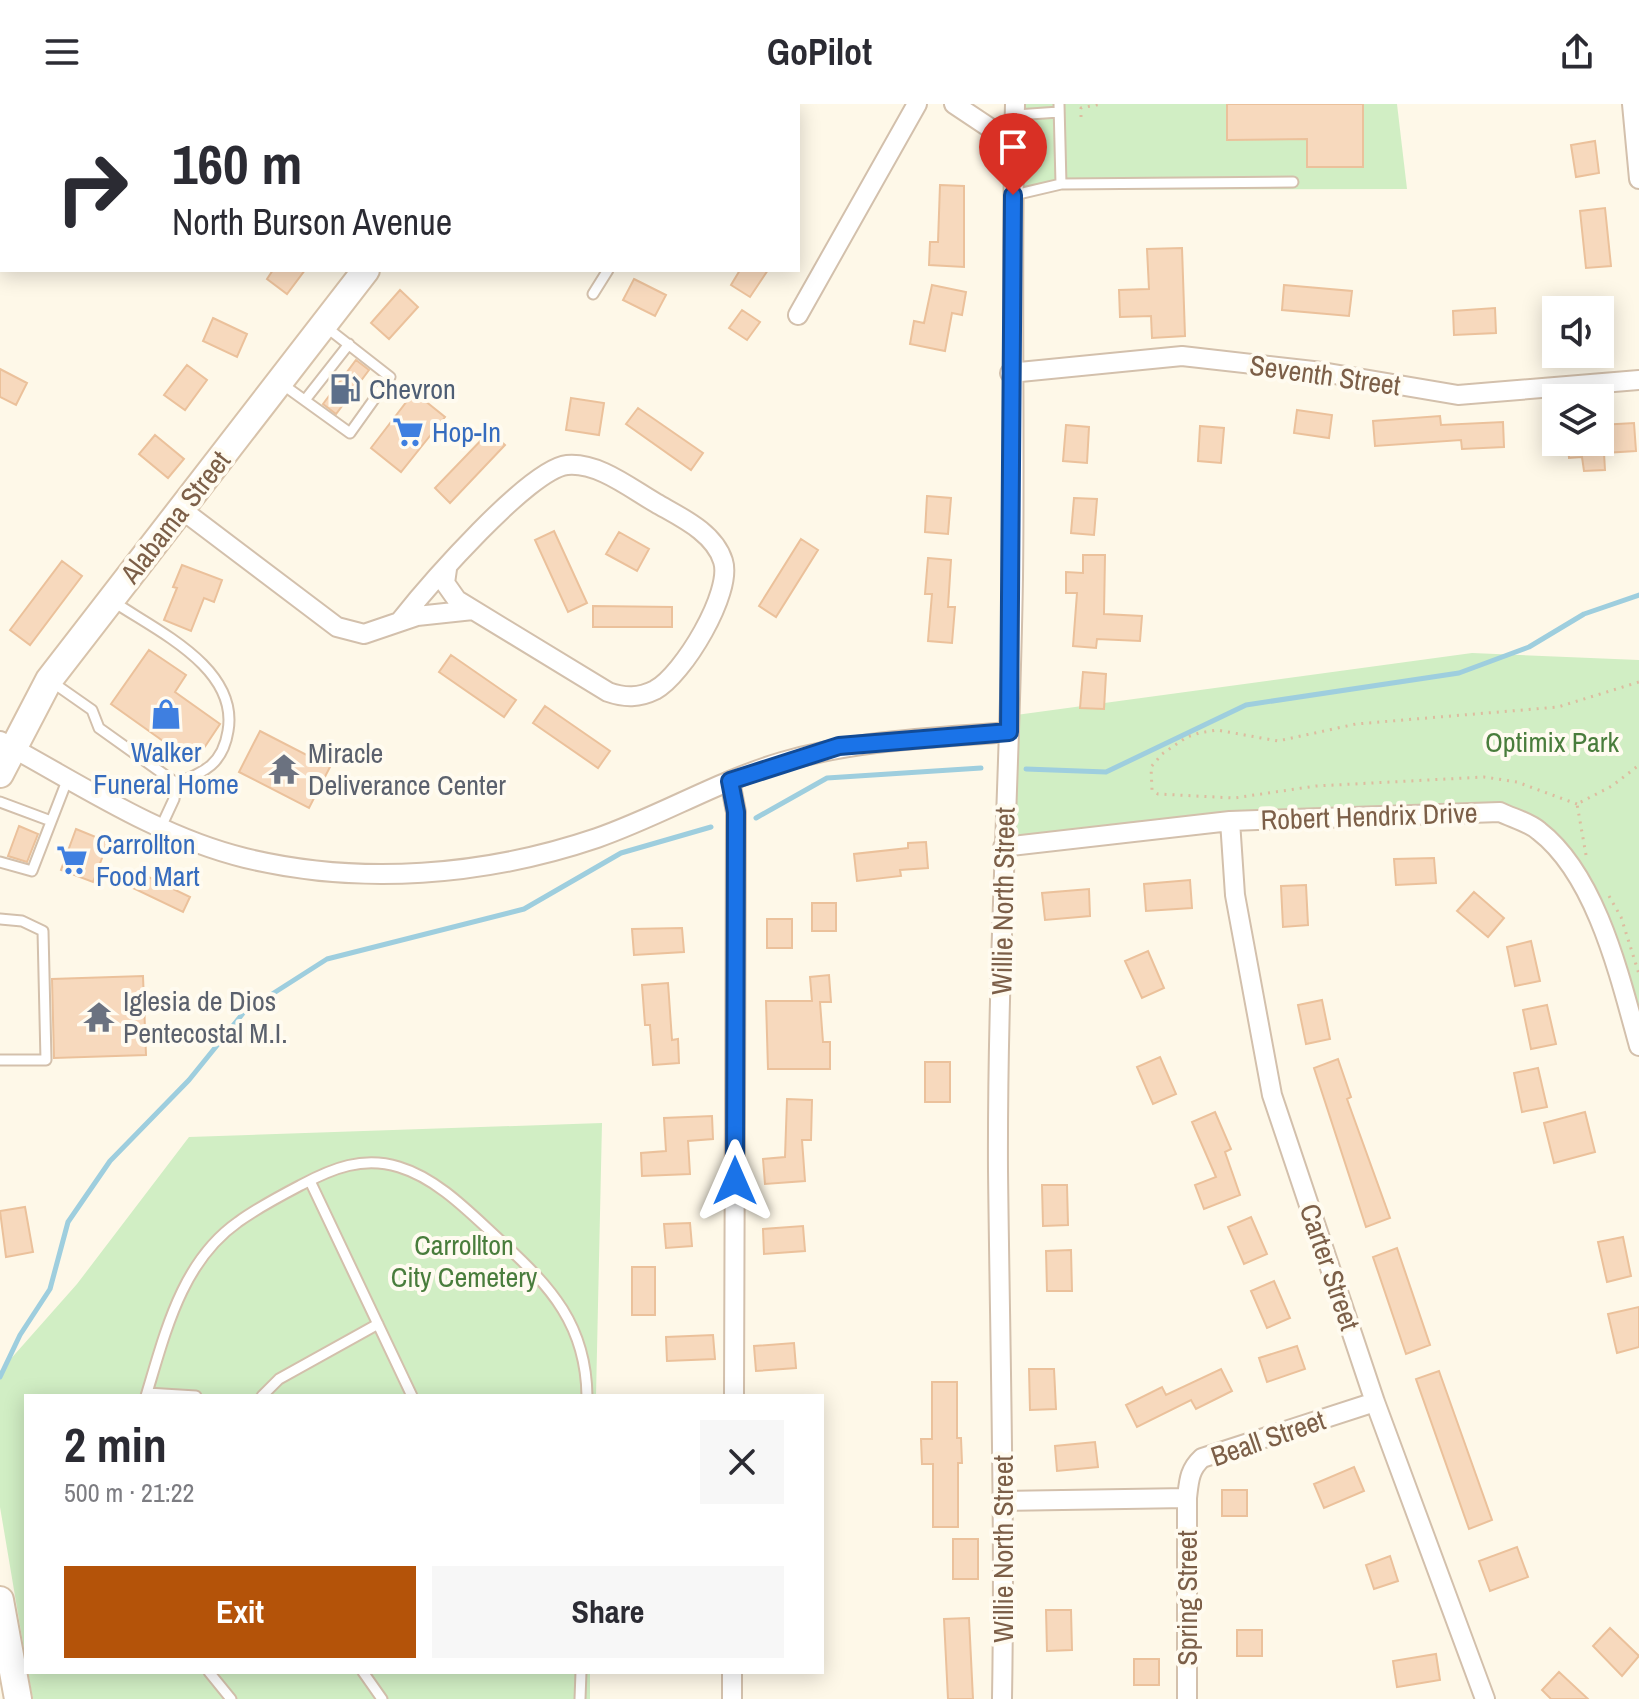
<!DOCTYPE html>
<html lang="en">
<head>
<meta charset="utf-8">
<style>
	:root { --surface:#fff; --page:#f7f7f7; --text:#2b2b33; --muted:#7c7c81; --accent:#b45309 }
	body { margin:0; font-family:"Archivo Narrow",sans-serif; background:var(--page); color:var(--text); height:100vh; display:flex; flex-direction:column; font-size:30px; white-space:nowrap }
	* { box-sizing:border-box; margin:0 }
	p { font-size:26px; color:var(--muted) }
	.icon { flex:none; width:44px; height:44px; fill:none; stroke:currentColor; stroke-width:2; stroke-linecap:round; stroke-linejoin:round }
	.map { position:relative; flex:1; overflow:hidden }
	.panel { position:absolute; left:24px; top:1290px; width:800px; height:280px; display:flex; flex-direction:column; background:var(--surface); border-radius:0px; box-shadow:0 4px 20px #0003 }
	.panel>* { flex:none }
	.hud { position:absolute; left:0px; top:0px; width:800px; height:168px; box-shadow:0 4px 20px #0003; background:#fff; color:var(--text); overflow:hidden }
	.tools { position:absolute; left:1542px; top:192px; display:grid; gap:16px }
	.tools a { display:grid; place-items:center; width:72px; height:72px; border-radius:0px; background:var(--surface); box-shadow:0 4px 20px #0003; font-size:40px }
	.pin { position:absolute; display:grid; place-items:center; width:68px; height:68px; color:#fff; margin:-82px -34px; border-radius:50% 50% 50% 0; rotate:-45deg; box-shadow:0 0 8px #0007 }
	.pin .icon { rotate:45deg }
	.me { position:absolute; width:88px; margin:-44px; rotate:0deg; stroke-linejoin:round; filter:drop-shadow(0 0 6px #0008) }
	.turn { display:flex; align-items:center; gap:28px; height:168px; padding:0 40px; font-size:36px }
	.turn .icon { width:104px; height:104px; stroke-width:2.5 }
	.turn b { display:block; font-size:56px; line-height:68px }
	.round { display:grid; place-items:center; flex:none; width:84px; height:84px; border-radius:0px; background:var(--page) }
	.overview { display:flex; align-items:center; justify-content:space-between; height:136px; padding:0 40px }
	h1 { font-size:48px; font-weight:700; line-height:60px }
	.cta { display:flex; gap:16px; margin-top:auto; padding:16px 40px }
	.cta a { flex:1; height:92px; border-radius:0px; background:var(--accent); color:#fff; font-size:32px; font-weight:700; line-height:92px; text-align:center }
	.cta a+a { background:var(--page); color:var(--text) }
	header { display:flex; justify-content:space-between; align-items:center; height:104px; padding:0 40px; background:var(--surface); font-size:36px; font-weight:700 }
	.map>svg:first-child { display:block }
</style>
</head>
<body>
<header><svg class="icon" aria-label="menu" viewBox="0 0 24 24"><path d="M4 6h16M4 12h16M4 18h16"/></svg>GoPilot<svg class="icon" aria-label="share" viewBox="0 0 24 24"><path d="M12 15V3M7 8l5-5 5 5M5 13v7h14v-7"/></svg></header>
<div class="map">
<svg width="1639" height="1595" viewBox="0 0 1639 1595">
	<rect width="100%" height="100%" fill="#fef8e8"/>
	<!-- green -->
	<path fill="#d1eec4" d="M1015,0H1397L1407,85L1013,86Z
		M1472,549L1639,556V942L1618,865L1565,756L1500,708H1431L1003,743L1009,612Z
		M602,1019L596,1292H26V1557L0,1403V1267L77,1180L189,1033Z
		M28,1568H590V1595H33Z"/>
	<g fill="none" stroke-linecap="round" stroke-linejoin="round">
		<!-- stream -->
		<path stroke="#9ecede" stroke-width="5" d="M1026,665L1106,668L1246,601L1459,569L1529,543L1584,510L1639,491
			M756,714L827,674L981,664
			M0,1273L20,1231L50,1185L68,1118L110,1057L189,976L244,908L327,855L524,805L621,749L711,723"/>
	</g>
	<!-- building -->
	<path fill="#f7d9bd" stroke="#ebc19b" stroke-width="2" d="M1227,0H1363V63H1307V35L1227,36Z
		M1595,37L1599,69L1576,73L1571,41Z
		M940,81L964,82V163L929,161L930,138H938Z
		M1605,104L1611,162L1586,164L1580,107Z
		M1182,144L1185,232L1152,234L1151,212L1120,213L1119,186L1149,185L1147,145Z
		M273,166H305L287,190L267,175Z
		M740,166H768L750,193L731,181Z
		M634,175L666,191L655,212L623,196Z
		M932,181L966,188L962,211L952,209L945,247L910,240L914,217L924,219Z
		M1284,181L1352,187L1349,212L1282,206Z
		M400,186L418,203L389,235L371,219Z
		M1495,204L1496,229L1454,231L1453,207Z
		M742,206L760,218L747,236L729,224Z
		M213,214L247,230L237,253L203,237Z
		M356,256L369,266L336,310L323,300Z
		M187,261L207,276L185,306L164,291Z
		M0,265L27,279L16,301L0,293Z
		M414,288L445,313L401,368L371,344Z
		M571,294L604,299L599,331L566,326Z
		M638,304L703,349L691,366L626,320Z
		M1297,306L1332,311L1329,334L1294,329Z
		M1440,312L1441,321L1503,318L1504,343L1462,345L1461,336L1375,342L1373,317Z
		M1634,319L1636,347L1604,349L1605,366L1584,367L1582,353L1569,354L1568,338H1600V321Z
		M1066,321L1089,323L1087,359L1063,357Z
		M1200,322L1224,324L1221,359L1198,357Z
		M490,327L505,341L450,399L435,384Z
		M155,331L184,355L168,374L139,350Z
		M927,392L951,394L948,430L925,428Z
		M1074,394L1097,395L1094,431L1071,429Z
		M554,427L587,499L568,508L535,436Z
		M619,428L649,445L637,467L606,450Z
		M801,435L818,446L776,513L759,502Z
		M1083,451H1105L1104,510L1142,512L1140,537L1097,535L1096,544L1073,542L1077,489H1066V468L1083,469Z
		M928,454L951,456L948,503H955L952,539L928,537L932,490H925Z
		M62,457L82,472L30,541L10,526Z
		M182,461L222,476L214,498L204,494L191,527L164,516L177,484L173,483Z
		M593,502L672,503V523H593Z
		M149,546L186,571L175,588L220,620L194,659L111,600Z
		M451,551L516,596L504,613L439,568Z
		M1083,568L1106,570L1104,605L1080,604Z
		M545,602L610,647L598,664L533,619Z
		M260,627L330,663L309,704L239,668Z
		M19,722L38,730L27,758L8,752Z
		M76,725L108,738L93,778L61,766Z
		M926,738L928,764L900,766L901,772L857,777L854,750L908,744V739Z
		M1434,754L1436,779L1396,781L1394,755Z
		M140,769L190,793L183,808L133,784Z
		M1190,776L1192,804L1146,807L1144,780Z
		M1306,781L1308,821L1283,823L1281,782Z
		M1089,785L1090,812L1045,816L1042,789Z
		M1474,788L1504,814L1488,833L1457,807Z
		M812,799H836V827H812Z
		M767,815H792V844H767Z
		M682,824L684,848L634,851L632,825Z
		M1531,837L1540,877L1515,882L1507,843Z
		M1148,847L1164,884L1142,894L1125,857Z
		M829,871L831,898H820L823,938H830V965H768L766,897H812L810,873Z
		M143,872L146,951L54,954L52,875Z
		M668,879L672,936L678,935L679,959L653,961L650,921H645L642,881Z
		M1322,896L1330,935L1306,940L1298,901Z
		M1547,901L1556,940L1531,945L1523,906Z
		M1160,953L1176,990L1153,1000L1137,963Z
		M1338,955L1351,993L1347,995L1390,1114L1366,1123L1314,964Z
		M925,958H950V998H925Z
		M1538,964L1547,1003L1522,1008L1514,969Z
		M787,995L812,996L811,1036H802L805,1077L765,1080L763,1055L785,1053Z
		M1215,1008L1231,1045L1225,1048L1240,1091L1204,1105L1195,1081L1216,1073L1192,1018Z
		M1585,1008L1595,1048L1554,1059L1544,1019Z
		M712,1012L713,1035L688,1037L690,1070L642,1072L641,1049L666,1047L664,1014Z
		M1042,1081H1067L1068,1121L1043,1122Z
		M25,1103L33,1148L6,1153L0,1107Z
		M1251,1113L1267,1150L1244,1160L1228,1123Z
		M690,1119L692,1142L666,1144L664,1120Z
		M803,1122L805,1147L764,1150L763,1125Z
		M1623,1133L1631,1172L1607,1178L1598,1138Z
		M1397,1144L1430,1241L1406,1250L1373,1153Z
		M1071,1146L1072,1187H1047L1046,1147Z
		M632,1163H655V1211H632Z
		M1274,1177L1290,1214L1267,1224L1251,1187Z
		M1639,1203V1243L1617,1249L1608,1210Z
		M713,1231L715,1255L667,1257L666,1233Z
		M794,1239L796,1264L756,1267L754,1242Z
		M1297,1242L1305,1265L1267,1278L1259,1254Z
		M1029,1265H1054L1056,1305L1030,1306Z
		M1221,1265L1232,1287L1196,1305L1191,1296L1137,1323L1126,1301L1162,1283L1166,1291Z
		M1439,1267L1492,1416L1469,1425L1416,1275Z
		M932,1278H957V1334H961L962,1359H958V1423H933V1360H922L921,1335H932Z
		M1095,1338L1098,1363L1057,1367L1055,1342Z
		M1354,1363L1364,1387L1324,1404L1314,1380Z
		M1222,1386H1247V1412H1222Z
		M953,1435H978V1475H953Z
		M1517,1443L1528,1473L1490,1487L1479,1457Z
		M1390,1452L1398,1477L1374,1485L1366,1461Z
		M1046,1506H1071L1072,1546L1047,1547Z
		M969,1514L973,1595H948L944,1515Z
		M1610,1524L1639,1552L1622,1572L1593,1542Z
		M1237,1526H1262V1552H1237Z
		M1436,1550L1440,1576L1397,1583L1393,1557Z
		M1134,1555H1159V1581H1134Z
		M1559,1568L1588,1595H1551L1542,1586Z"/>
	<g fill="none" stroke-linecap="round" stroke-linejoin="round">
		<defs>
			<path id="lane" d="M602,0L605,2
				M1059,0L1061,80L1293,78
				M1015,11L1059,8
				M1014,91L1061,80
				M593,190L608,166
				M282,280L350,329L390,273L326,223
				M305,296L349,240
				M114,498C157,527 239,564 228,627C223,659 205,669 176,679
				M52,578L92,606L99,624L176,679L174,695L161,723
				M0,698L51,717
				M0,758L32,767L68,674
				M0,815L22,817L43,827L46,956H0
				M310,1077L412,1292
				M147,1289L196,1292
				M146,1292C165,1230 181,1158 238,1118C257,1104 280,1092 301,1081C333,1064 363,1052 399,1063C439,1075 472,1111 502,1138C551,1183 586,1221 587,1292
				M262,1292L279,1275L378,1220
				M209,1568L231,1595
				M363,1568L382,1595
				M580,1595L581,1568"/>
			<path id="street" d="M954,0L1014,40
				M1632,0L1639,75
				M32,2L34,0
				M711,2L712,0
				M0,32L2,30
				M798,211L917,0
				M1010,269L1182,252L1322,268L1458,291L1639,276
				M181,405L337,523L364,530L417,512L473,506
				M400,517C427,483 529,365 567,361C598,358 630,384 656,399C680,413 714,428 723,457C733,488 683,571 655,586C639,594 625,594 608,588L457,496L445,479L447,465
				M0,637C78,679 158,733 245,754C360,782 485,772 597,734C660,712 718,677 782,658C856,636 932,634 1009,628
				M730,677L736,708L734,1292
				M1230,717L1235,791L1272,991L1375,1298L1485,1595
				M1003,743L1230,717L1500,708C1512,714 1529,718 1539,727C1597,772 1620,874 1639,942
				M1005,1397L1187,1394
				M732,1595V1568
				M1002,1595C1005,1418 1000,1242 998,1066C997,868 1010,671 1013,473C1015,315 1011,158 1015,0
				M1187,1595V1394C1189,1377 1189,1366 1202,1354L1375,1298"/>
			<path id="secondary" d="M493,2L495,0
				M0,670L49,576L366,166
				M0,1496L18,1595"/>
		</defs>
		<!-- lane casing -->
		<use href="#lane" stroke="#d3c0ac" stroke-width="13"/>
		<!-- street casing -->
		<use href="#street" stroke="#d3c0ac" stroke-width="22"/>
		<!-- secondary casing -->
		<use href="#secondary" stroke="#d8c3ab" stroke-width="30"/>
		<!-- path -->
		<path stroke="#ddbc9f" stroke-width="3" stroke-dasharray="2 6" stroke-linecap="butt" d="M1081,13V4L1101,0
			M1577,700L1517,678L1484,673L1316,682L1234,694L1158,690L1152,686L1151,663L1162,650L1187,633L1199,629L1217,626L1278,637L1356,620L1558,603L1639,578
			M1586,751L1577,700L1612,682L1639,661
			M1609,792L1621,813L1639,870"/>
		<!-- lane -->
		<use href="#lane" stroke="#fff" stroke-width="9"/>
		<!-- street -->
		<use href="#street" stroke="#fff" stroke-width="18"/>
		<!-- secondary -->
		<use href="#secondary" stroke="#fff" stroke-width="26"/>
	</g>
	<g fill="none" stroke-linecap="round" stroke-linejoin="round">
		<defs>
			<path id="route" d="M735,1077L736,708L730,677L839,642L1009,628L1013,91"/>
		</defs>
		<!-- route casing -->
		<use href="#route" stroke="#114b97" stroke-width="20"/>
		<!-- route -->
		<use href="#route" stroke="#1a73e8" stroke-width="14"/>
	</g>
	<!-- icons -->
	<defs>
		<symbol id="fuel-bare" viewBox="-9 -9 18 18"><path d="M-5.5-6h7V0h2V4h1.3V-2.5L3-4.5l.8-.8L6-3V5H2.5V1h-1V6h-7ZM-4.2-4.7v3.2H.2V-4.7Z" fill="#5c6f8a" stroke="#fffbf0" stroke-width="2.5" paint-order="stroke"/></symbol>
		<symbol id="supermarket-bare" viewBox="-9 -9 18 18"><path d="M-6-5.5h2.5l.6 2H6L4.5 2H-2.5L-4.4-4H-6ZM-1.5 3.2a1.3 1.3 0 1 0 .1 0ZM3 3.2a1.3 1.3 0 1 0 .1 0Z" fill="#3f7fe0" stroke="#fffbf0" stroke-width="2.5" paint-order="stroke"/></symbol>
		<symbol id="shop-bare" viewBox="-9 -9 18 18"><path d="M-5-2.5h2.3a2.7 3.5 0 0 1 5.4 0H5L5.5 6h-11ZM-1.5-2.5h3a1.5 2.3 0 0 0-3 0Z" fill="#3f7fe0" stroke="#fffbf0" stroke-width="2.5" paint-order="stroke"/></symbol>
		<symbol id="temple-bare" viewBox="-9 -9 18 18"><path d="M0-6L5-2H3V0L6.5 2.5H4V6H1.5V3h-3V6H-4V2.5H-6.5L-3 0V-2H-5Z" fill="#6b7280" stroke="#fffbf0" stroke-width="2.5" paint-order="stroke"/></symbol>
	</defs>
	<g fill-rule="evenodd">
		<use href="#fuel-bare" x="323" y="263" width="44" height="44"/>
		<use href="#supermarket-bare" x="386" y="306" width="44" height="44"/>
		<use href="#shop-bare" x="144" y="588" width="44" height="44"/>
		<use href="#temple-bare" x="262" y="643" width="44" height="44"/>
		<use href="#supermarket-bare" x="50" y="734" width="44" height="44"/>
		<use href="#temple-bare" x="77" y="891" width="44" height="44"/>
	</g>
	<g text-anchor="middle" stroke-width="8" stroke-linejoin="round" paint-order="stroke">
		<!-- street labels -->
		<g font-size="28" fill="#7c5f48" stroke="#fffbf0">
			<text transform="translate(1325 271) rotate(8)" y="10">Seventh Street</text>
			<text transform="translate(175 413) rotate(-52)" y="10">Alabama Street</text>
			<text transform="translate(1369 712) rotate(-2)" y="10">Robert Hendrix Drive</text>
			<text transform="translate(1003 797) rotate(-89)" y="10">Willie North Street</text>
			<text transform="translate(1330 1163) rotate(71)" y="10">Carter Street</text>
			<text transform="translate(1268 1334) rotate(-19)" y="10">Beall Street</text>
			<text transform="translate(1003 1445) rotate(-90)" y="10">Willie North Street</text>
			<text transform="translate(1187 1494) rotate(-90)" y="10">Spring Street</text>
		</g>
		<!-- service labels -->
		<g font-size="28" fill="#4e5e75" stroke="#fffbf0" text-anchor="start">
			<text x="369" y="295">Chevron</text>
		</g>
		<!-- shop labels -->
		<g font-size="28" fill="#366cbe" stroke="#fffbf0" text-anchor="start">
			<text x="432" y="338">Hop-In</text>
			<text x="166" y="658" text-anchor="middle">Walker<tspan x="166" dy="32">Funeral Home</tspan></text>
			<text x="96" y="750">Carrollton<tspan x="96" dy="32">Food Mart</tspan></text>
		</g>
		<!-- park labels -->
		<g font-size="28" fill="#497d3c" stroke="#fffbf0">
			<text x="1552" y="648">Optimix Park</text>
			<text x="464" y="1151">Carrollton<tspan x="464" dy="32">City Cemetery</tspan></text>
		</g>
		<!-- worship labels -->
		<g font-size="28" fill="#5b616d" stroke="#fffbf0" text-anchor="start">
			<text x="308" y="659">Miracle<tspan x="308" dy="32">Deliverance Center</tspan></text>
			<text x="123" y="907">Iglesia de Dios<tspan x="123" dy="32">Pentecostal M.I.</tspan></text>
		</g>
	</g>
</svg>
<div class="tools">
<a><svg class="icon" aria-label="sound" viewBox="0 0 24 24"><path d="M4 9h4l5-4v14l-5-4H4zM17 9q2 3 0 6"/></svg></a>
<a><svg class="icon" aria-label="layers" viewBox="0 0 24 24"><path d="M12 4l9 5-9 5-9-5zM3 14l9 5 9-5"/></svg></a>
</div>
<div class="pin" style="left:1013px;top:91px;background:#d93025"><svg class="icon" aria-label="arrive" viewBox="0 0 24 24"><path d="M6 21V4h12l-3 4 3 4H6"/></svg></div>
<svg class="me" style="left:735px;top:1077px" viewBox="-20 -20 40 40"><path d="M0-17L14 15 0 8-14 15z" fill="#1a73e8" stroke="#fff" stroke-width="4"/></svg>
<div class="hud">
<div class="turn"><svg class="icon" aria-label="right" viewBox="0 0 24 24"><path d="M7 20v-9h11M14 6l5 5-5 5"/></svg><div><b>160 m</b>North Burson Avenue</div></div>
</div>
<section class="panel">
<div class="overview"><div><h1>2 min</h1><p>500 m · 21:22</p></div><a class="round"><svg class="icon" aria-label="close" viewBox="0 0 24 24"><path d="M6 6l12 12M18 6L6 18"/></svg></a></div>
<div class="cta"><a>Exit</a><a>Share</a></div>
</section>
</div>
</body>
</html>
